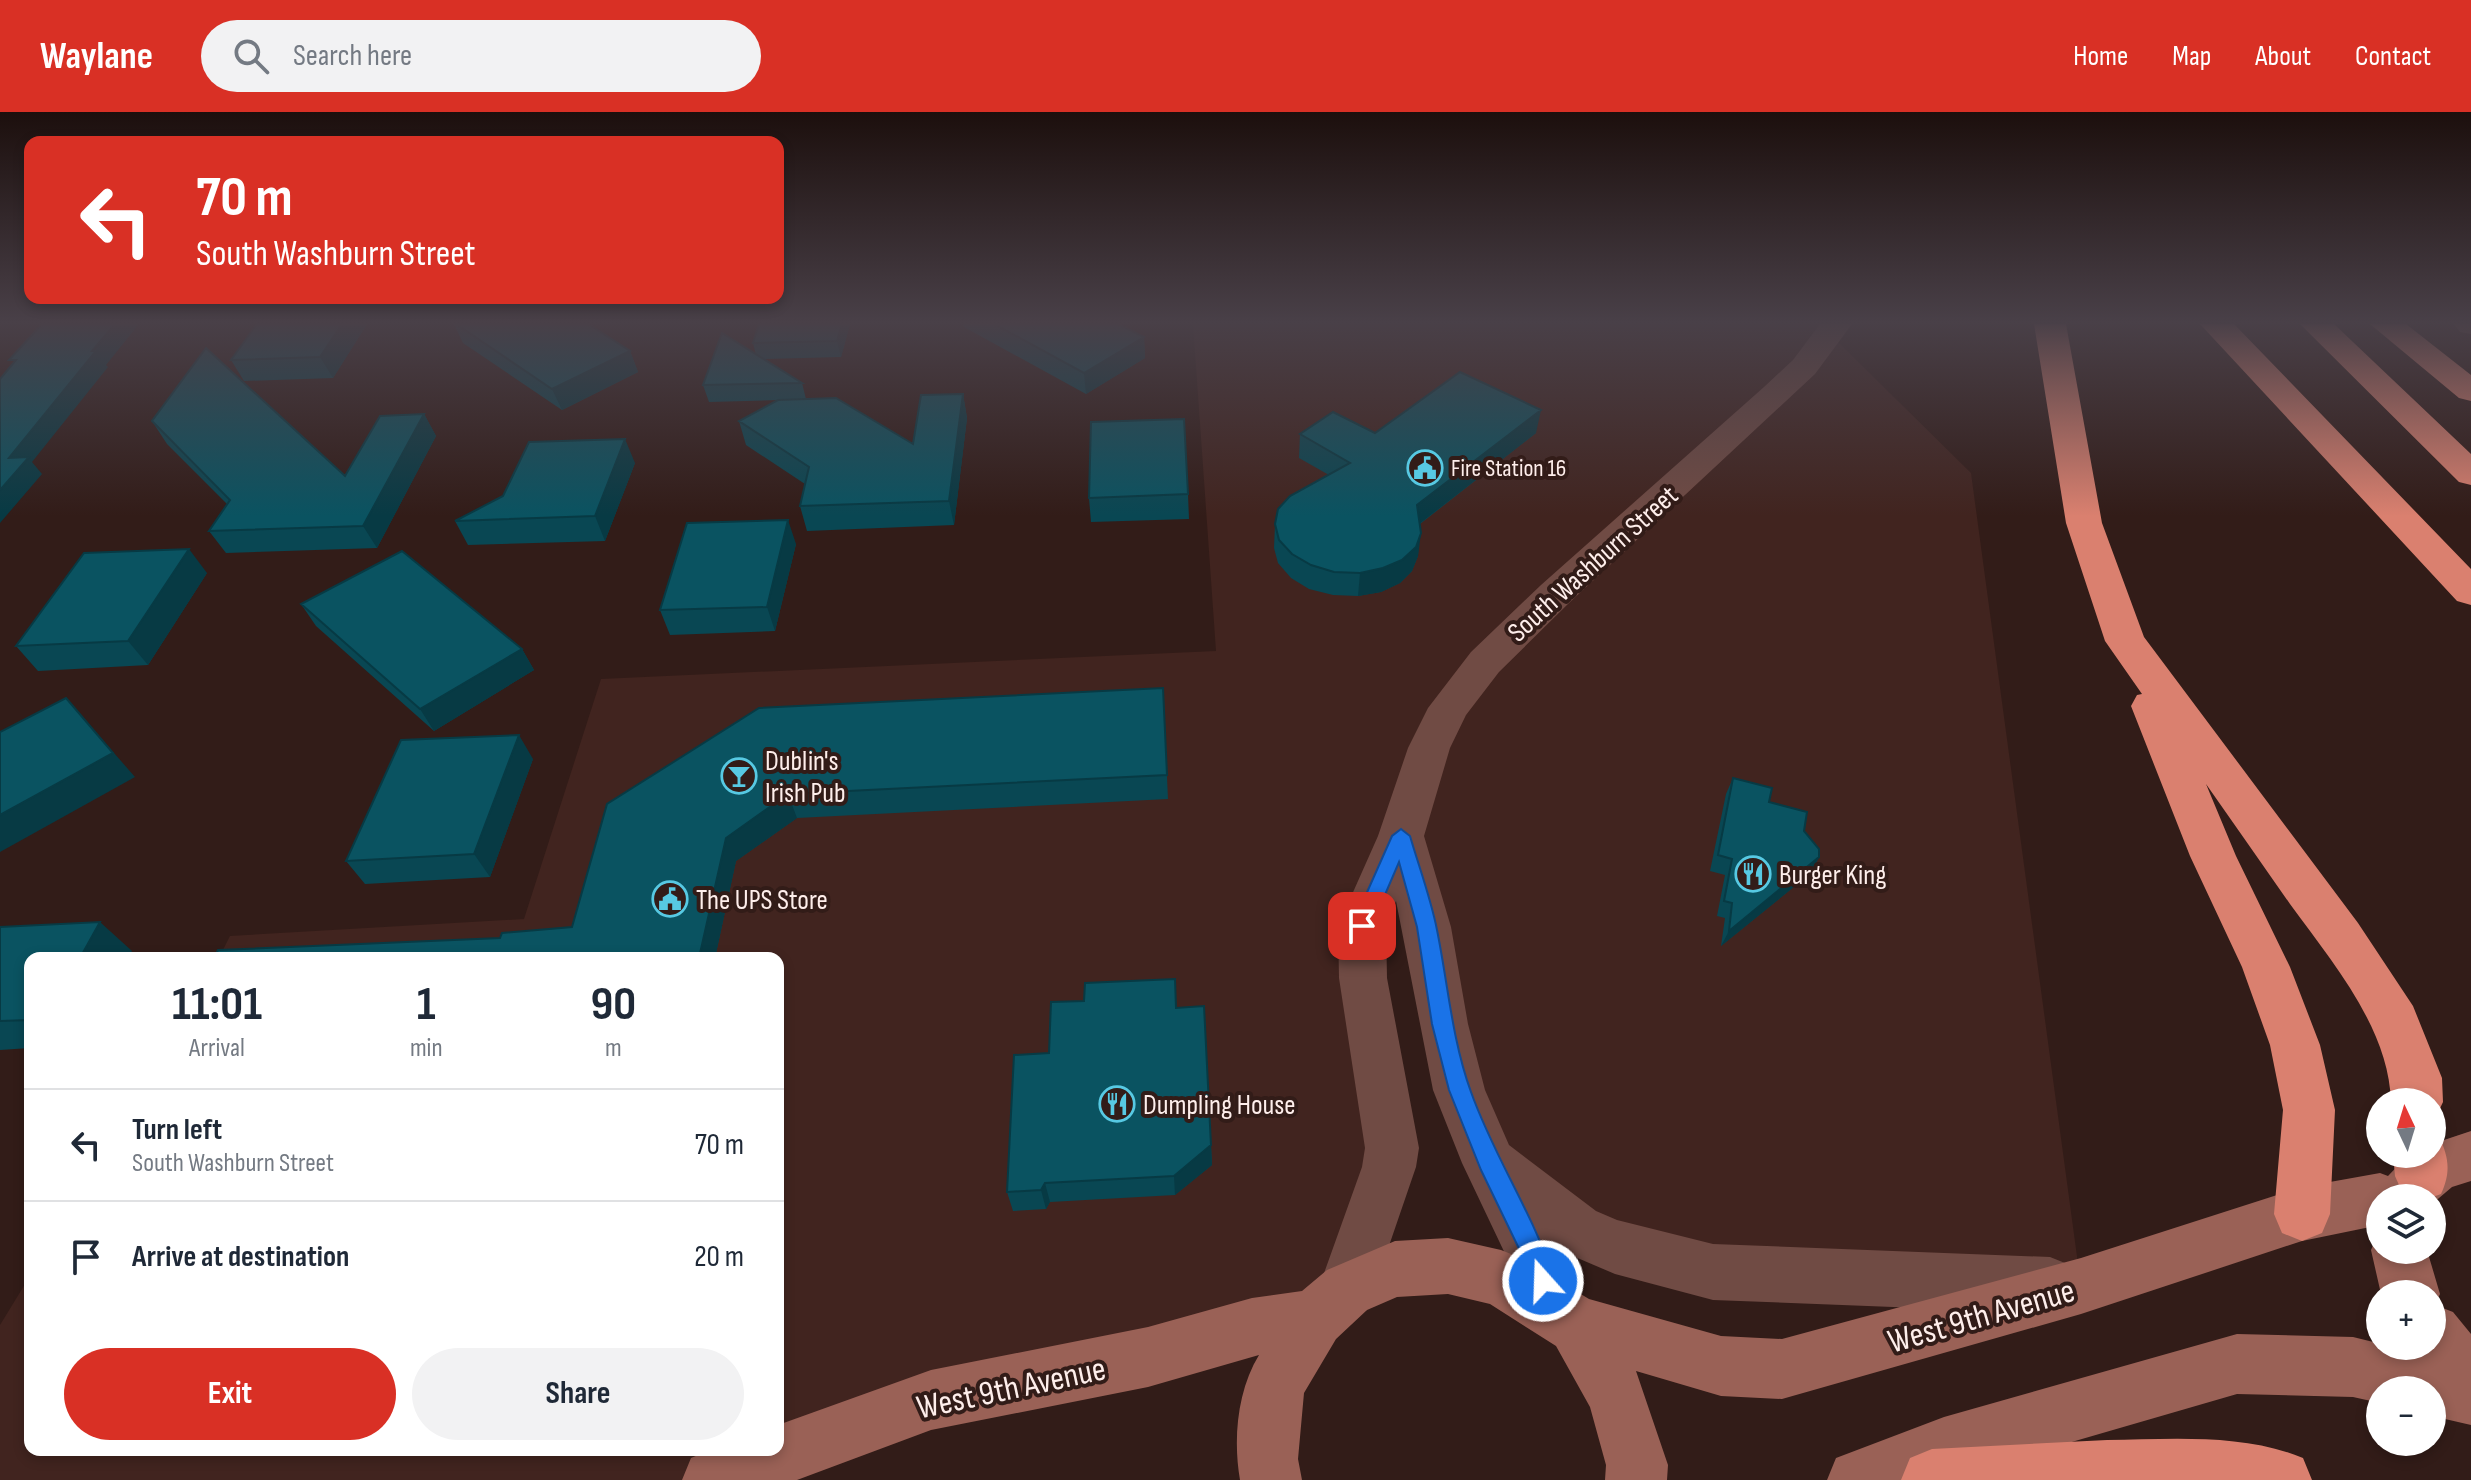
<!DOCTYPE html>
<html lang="en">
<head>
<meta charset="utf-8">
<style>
	:root { --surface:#fff; --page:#f2f2f3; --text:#1f2937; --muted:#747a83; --line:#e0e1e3; --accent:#d93025 }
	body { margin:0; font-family:"Sofia Sans Condensed",sans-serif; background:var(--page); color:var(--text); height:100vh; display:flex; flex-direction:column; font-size:30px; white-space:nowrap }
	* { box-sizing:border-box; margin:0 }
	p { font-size:26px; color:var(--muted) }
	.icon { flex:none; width:44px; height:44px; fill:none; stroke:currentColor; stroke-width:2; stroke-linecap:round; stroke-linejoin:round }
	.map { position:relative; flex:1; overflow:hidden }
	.side { position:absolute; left:24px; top:840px; width:760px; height:504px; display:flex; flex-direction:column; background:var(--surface); border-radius:16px; box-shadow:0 4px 12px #0003 }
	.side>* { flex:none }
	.banner { position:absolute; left:24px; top:24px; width:760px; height:168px; border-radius:16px; box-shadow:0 4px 12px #0003; background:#d93025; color:#fff; overflow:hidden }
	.needle { width:52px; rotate:356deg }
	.fabs { position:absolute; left:2366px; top:976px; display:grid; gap:16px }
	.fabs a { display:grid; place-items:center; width:80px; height:80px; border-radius:50%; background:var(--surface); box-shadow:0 4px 12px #0003; font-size:40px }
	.pin { position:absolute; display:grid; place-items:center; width:68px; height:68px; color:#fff; margin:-34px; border-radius:16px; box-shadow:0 4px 12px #0006 }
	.me { position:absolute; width:88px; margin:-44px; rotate:340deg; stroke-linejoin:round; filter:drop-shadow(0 0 6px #0008) }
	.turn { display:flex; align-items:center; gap:28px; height:168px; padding:0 40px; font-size:36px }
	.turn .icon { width:104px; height:104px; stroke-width:2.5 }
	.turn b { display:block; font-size:56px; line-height:68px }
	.eta { display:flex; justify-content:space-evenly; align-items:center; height:136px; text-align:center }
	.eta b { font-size:48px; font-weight:700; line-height:56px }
	.cta { display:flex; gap:16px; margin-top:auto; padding:16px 40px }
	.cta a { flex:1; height:92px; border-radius:48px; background:var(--accent); color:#fff; font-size:32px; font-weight:700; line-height:92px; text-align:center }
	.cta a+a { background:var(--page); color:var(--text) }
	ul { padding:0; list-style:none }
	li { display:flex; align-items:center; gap:24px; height:112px; padding:0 40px; border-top:2px solid var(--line) }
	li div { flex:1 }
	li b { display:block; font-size:30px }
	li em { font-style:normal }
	header { display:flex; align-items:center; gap:48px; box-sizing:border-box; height:112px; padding:0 40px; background:var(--accent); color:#fff }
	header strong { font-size:38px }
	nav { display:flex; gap:44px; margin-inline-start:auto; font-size:28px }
	.search { width:560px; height:72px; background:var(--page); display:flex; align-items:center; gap:20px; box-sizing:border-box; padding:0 28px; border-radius:44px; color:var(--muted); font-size:30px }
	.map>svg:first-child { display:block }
</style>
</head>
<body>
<header>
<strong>Waylane</strong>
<div class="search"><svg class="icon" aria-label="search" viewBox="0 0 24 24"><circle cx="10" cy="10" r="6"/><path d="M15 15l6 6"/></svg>Search here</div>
<nav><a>Home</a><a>Map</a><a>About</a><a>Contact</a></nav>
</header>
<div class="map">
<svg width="2471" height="1368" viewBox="0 0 2471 1368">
	<rect width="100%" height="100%" fill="#321c18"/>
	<!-- built -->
	<path fill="#41241f" d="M1193,212H1836L1830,222L1971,361L2081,1174L1713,1160L1489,1051L1401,726L1362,814L1385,989L1347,1178L713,1368H0V1213L30,1164V1338H778V846H219L230,824L524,807L601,567L1216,539Z"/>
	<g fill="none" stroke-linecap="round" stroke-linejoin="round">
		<!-- tertiary -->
		<path fill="#704b44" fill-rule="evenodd" d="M1820,212H1852L1815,262L1569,491L1499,560L1466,603L1450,636L1424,724L1451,815L1468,912L1485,978L1509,1033L1596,1099L1617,1108L1713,1132L2050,1145L2070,1153L2079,1173L2070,1193L2050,1201L1713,1188L1615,1162L1561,1139L1580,1195L1571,1215L1551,1224L1531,1215L1509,1150L1462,1051L1433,978L1396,789L1386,814L1387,866L1419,1036L1416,1055L1367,1198L1347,1207L1327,1198L1318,1178L1362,1055L1365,1036L1339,866L1338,814L1378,724L1408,636L1428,596L1471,540L1541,473L1764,275L1793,248Z
			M2454,212H2471V222L2460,220Z"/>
		<!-- secondary -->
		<path fill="#9a6156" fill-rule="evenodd" d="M2471,1019V1069L2452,1075L2432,1092V1086H2380V1113L2302,1129L2081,1202L1782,1287L1721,1284L1636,1259L1668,1353L1667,1368H1605L1606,1353L1590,1295L1556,1234L1490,1192L1448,1182L1397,1185L1367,1198L1336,1227L1304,1281L1298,1347L1302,1368H1240C1233,1328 1237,1279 1259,1243L1148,1275L931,1318L797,1368H682L691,1346L710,1338H778V1313L931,1258L1148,1215L1252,1186L1302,1179L1327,1158L1395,1129L1448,1126L1501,1138L1521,1146L1589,1187L1721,1224L1782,1227L2081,1146L2302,1075L2380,1061L2388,1064L2409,1042H2432V1032Z
			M2380,1118V1138H2427L2440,1182L2435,1193L2453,1200L2471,1222V1313L2432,1304V1278H2380V1291L2353,1285L2237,1282L1941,1368H1827L1836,1346L1944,1305L2237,1222L2353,1225L2410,1239L2408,1234H2432V1182H2381L2371,1138Z"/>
		<!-- motorway -->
		<path fill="#da806f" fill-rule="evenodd" d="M2034,212H2066L2102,411L2144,525L2358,811L2413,894L2442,966L2443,990L2435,1007L2432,1008V990H2391C2389,916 2332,850 2290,792C2262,752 2234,712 2206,672L2236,744L2290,855L2320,933L2335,998L2330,1102L2322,1121L2302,1129L2282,1121L2274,1102L2283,998L2270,933L2242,855L2190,744L2131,594L2137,583L2142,582L2105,529L2066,411Z
			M2200,212H2234L2471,457V493L2457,489Z
			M2300,212H2334L2471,342V373L2459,370Z
			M2370,212H2406L2471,263V289L2459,286Z
			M2432,1022L2439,1024C2449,1046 2451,1060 2441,1082C2428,1087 2416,1087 2403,1082L2395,1064L2393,1042H2432Z
			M2107,1328C2170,1327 2244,1321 2303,1346L2312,1368H1901L1910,1346L1932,1337Z"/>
	</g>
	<!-- wall -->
	<path fill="#094753" d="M367,212L333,266L244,269L231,248Z
		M454,212H588L630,239L638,260L562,298L463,231Z
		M759,212H850L841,245L764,247L802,271L806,287L913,332L963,282L967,306L954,413L807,419L800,394L805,372L746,333L739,309L778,288L709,290L703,273L756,243L753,231Z
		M963,212H1118L1144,225L1145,246L1086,282L964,215Z
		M424,302L436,324L377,436L226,441L209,419L227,392L167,332L152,309L345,364Z
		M1375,321H1536L1420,412L1418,444L1412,459L1400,471L1381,480L1358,484L1333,483L1309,477L1291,466L1278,451L1274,436L1275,412L1329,363L1299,346L1300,322Z
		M635,351L605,429L468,433L455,409Z
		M1188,382L1189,407L1091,410L1089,386Z
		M796,432L775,519L670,523L660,498Z
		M207,461L148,553L38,559L16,534Z
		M301,492L522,537L534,558L434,619L316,514Z
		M1163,576L1168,687L797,706L736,749L715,846L500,826L572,815L607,692Z
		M533,647L490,765L365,772L346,749Z
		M1733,666L1769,690L1804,719L1819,745L1811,761L1721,834L1725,806L1717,804L1725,763L1710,759L1726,682Z
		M0,815L132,839L30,846V936L0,938Z
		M1177,896L1211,1033L1212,1053L1175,1083L1050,1090L1046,1097L1013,1099L1007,1080L1049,941Z"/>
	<!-- shaded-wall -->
	<path fill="#073a44" d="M115,212H139L106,253L108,255L32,350L42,362L0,411V378L9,346Z
		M342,212H367L333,266L320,245Z
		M842,212H850L841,245L837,229Z
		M1144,225L1145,246L1086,282L1084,261Z
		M630,239L638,260L562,298L552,277Z
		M963,282L967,306L954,413L949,389Z
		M1541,298L1536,321L1414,416L1417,393Z
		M424,302L436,324L377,436L363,414Z
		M625,327L635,351L605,429L595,404Z
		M788,408L796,432L775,519L767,495Z
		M1421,421L1418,444L1412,459L1400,471L1381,480L1358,484L1360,461Z
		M189,437L207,461L148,553L128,529Z
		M522,537L534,558L434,619L420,597Z
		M66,586L135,665L0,740V703Z
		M519,623L533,647L490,765L474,742Z
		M788,682L797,706L736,749L715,846H699L726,726Z
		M1819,745L1811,761L1721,834L1729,819Z
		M100,810L132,839L128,846H80Z
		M1211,1033L1212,1053L1175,1083L1174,1064Z
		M1045,1071L1050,1090L1046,1097L1041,1078Z"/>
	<!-- building -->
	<path fill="#0a5361" stroke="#073a44" stroke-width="2" d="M42,212H115L92,239H96L9,346L29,345L0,378V267L16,248H9Z
		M257,212H342L320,245L231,248Z
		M456,212H588L630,239L552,277Z
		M759,212H842L837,229L753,231Z
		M994,212H1118L1144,225L1084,261Z
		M722,221L802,271L703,273Z
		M206,236L345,364L380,304L424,302L363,414L209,419L230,388L152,309Z
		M1460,260L1541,298L1417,393L1421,421L1416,435L1402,448L1383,456L1360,461L1334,460L1311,453L1292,442L1279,428L1275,412L1278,397L1290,384L1350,351L1300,322L1333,300L1375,321Z
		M963,282L949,389L800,394L809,355L739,309L778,288L836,286L913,332L921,283Z
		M1184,307L1188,382L1089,386L1091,310Z
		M625,327L595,404L455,409L503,384L529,330Z
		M788,408L767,495L660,498L687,411Z
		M189,437L128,529L16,534L84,441Z
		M402,439L522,537L420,597L301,492Z
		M1163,576L1167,663L788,682L726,726L699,846H214L218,838L500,826L502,821L572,815L607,692L759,596Z
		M66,586L113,641L0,703V620Z
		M519,623L474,742L346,749L401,628Z
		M1733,666L1772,676L1769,690L1807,700L1804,719L1819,737V745L1729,819L1732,791L1724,789L1732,747L1718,743Z
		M100,810L80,846H30V908L0,909V815Z
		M1175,867L1176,896L1204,894L1211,1033L1174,1064L1045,1071L1041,1078L1007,1080L1014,943L1049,941L1051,890L1084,889L1085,871Z"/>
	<!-- sky -->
	<linearGradient id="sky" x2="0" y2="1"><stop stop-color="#1c0f0d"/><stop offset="0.52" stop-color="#494048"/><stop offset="1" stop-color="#494048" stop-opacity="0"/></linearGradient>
	<rect width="2471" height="404" fill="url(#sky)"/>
	<!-- route -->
	<path fill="#1a73e8" stroke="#114b97" stroke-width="2" d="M1401,717L1410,724C1419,755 1431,787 1437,818C1448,872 1452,928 1471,980C1494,1045 1534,1103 1555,1169L1551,1177L1543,1181L1535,1177L1524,1147L1481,1058L1449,978L1432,912L1417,815L1399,750L1369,820H1355L1352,814L1392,724Z"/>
	<!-- icons -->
	<defs>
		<symbol id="civic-ring" viewBox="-11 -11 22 22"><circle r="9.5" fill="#321c18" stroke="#57c9e3" stroke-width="1.5"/><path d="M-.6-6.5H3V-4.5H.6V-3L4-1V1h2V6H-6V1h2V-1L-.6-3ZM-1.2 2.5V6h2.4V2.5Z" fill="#57c9e3"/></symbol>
		<symbol id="bar-ring" viewBox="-11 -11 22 22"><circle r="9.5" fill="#321c18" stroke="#57c9e3" stroke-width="1.5"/><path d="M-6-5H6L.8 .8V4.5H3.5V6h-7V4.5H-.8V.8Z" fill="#57c9e3"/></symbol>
		<symbol id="restaurant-ring" viewBox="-11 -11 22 22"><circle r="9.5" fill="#321c18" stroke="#57c9e3" stroke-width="1.5"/><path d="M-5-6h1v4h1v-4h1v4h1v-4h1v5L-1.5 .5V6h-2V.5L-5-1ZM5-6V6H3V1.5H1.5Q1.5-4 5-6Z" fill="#57c9e3"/></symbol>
	</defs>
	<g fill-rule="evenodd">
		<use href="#civic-ring" x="1405" y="336" width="40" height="40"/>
		<use href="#bar-ring" x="719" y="644" width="40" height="40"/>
		<use href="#restaurant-ring" x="1733" y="742" width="40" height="40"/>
		<use href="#civic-ring" x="650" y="767" width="40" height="40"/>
		<use href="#restaurant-ring" x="1097" y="972" width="40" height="40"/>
	</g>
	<g text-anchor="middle" stroke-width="8" stroke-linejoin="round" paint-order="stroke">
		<!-- far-poi labels -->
		<g font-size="24" fill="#feeeeb" stroke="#321c18" text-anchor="start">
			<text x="1451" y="364">Fire Station 16</text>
		</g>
		<!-- street labels -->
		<g font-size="28" fill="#feeeeb" stroke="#321c18">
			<text transform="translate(1592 451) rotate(-42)" y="10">South Washburn Street</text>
		</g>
		<!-- poi labels -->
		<g font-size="28" fill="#feeeeb" stroke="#321c18" text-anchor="start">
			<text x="765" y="658">Dublin's<tspan x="765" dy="32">Irish Pub</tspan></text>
			<text x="1779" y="772">Burger King</text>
			<text x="696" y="797">The UPS Store</text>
			<text x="1143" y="1002">Dumpling House</text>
		</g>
		<!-- near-street labels -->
		<g font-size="34" fill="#feeeeb" stroke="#321c18">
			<text transform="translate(1981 1203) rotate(-16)" y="12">West 9th Avenue</text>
			<text transform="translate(1011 1275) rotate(-12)" y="12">West 9th Avenue</text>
		</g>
	</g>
</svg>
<div class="fabs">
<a><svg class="needle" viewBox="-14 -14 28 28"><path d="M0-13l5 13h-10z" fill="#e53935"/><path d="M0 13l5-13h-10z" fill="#747a83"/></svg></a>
<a><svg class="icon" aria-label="layers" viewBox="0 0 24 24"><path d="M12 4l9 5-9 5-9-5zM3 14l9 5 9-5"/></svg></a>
<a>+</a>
<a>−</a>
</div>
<div class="pin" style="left:1362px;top:814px;background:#d93025"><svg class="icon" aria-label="arrive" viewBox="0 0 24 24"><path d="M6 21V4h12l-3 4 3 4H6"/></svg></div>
<svg class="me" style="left:1543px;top:1169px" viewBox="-20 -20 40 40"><circle r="17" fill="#1a73e8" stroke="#fff" stroke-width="3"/><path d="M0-11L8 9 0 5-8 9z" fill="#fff"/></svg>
<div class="banner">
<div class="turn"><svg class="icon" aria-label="left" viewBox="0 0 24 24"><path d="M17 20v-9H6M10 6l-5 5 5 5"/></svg><div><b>70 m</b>South Washburn Street</div></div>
</div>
<section class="side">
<div class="eta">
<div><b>11:01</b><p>Arrival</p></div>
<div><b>1</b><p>min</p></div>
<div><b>90</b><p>m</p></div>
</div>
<ul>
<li><svg class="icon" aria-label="left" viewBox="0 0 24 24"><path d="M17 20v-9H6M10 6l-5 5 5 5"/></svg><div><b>Turn left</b><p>South Washburn Street</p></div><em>70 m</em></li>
<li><svg class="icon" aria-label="arrive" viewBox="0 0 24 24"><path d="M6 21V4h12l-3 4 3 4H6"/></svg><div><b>Arrive at destination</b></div><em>20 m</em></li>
</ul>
<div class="cta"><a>Exit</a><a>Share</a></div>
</section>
</div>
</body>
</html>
